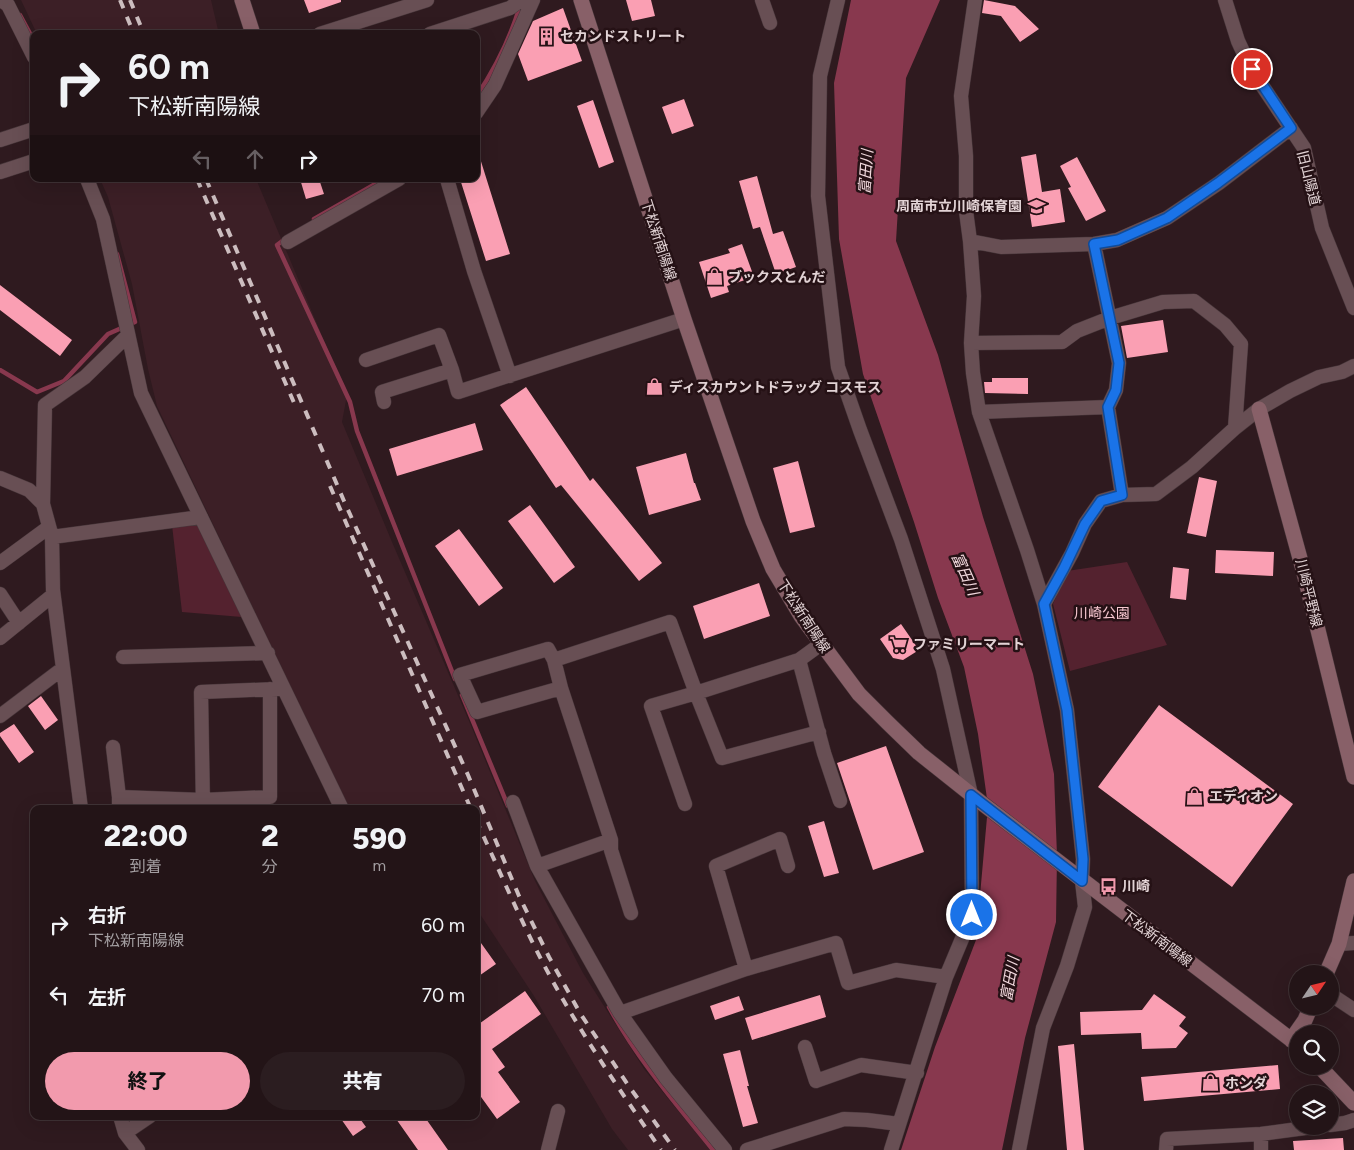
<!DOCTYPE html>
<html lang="ja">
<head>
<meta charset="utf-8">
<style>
	:root { --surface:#231417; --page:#2b1d20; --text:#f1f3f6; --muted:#a39ea1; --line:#403336; --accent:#f29aad }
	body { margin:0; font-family:Figtree,"Noto Sans JP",sans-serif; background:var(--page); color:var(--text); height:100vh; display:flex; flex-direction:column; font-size:19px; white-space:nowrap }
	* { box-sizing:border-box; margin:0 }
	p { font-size:16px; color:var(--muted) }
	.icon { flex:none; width:28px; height:28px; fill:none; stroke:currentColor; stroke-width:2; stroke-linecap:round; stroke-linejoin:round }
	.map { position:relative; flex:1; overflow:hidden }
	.drawer { position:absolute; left:30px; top:805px; width:450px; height:315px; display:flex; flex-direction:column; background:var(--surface); border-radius:10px; box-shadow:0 5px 20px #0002,0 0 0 1px var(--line) }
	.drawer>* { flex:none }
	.banner { position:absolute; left:30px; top:30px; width:450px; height:152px; border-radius:10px; box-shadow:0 5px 20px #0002,0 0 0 1px var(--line); background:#231417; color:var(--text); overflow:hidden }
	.needle { width:32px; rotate:55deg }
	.fabs { position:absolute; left:1289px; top:965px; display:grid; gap:10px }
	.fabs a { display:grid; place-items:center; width:50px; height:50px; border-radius:50%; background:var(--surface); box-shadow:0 5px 20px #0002,0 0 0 1px var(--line); font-size:25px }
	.pin { position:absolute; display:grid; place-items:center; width:42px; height:42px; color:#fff; margin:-21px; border:2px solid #fff; border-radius:50%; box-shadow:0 1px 5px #0007 }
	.me { position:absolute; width:55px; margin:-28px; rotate:0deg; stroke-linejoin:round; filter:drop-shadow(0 0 4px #0008) }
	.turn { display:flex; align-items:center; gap:18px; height:105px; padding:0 15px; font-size:22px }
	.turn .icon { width:65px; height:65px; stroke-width:2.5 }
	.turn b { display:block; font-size:35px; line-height:42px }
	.lanes { display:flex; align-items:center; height:48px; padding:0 15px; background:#0003; justify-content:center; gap:25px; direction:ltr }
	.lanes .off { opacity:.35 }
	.eta { display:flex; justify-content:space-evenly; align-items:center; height:85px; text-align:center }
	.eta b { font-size:30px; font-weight:800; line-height:35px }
	.button { display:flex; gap:10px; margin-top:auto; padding:10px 15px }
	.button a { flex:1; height:58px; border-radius:30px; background:var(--accent); color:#111; font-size:20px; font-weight:800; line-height:58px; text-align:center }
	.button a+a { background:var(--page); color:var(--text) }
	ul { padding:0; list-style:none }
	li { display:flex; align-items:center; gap:15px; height:70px; padding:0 15px }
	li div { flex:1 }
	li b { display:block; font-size:19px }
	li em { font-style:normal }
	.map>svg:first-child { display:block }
</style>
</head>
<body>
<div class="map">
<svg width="1354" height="1150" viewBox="0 0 1354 1150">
	<rect width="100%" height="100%" fill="#2f1a1f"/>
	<!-- built -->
	<path fill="#3c1f26" d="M21,0H211L219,34H37Z
		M100,179H256L347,395L342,422L392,542L469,721L535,881L583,973L644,1069L710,1150H628L612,1129L534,996L478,911H476V809H348L157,406L148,369L132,284L108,197Z"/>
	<!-- green -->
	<path fill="#54222f" d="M199,522L242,617L182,612L172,525Z
		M1127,562L1167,645L1070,671L1053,604L1067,571Z"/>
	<!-- water -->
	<path fill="#88384e" d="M851,0H940L906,78L896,241L938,355L983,517L1033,674L1054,774L1057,856L1056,922L1025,1038L1002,1150H901L935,1047L976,940L988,806L978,734L964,667L938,598L914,522L863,374L839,239L834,83Z"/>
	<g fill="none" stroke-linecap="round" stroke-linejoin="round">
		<!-- stream -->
		<path stroke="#88384e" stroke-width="4.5" d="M20,15L34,41
			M476,97C495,69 510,39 520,6
			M314,219L384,179
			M285,239L277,245L350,402L357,431L455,679
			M0,370L37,392L64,381L108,334L135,322L117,254
			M462,695L508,806
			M609,1007C637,1059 676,1104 713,1150"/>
	</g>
	<!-- building -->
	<path fill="#fa9fb3" d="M304,0H341V2L309,13Z
		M626,0H651L655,16L632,21Z
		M984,0L1015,6L1039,29L1020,42L1001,16L982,13Z
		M563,8L582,61L528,81L518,54L533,21Z
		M684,99L694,126L672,134L662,107Z
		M593,100L614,162L599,168L577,106Z
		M1036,154L1042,192L1060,189L1065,222L1032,227L1021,157Z
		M476,155H479L510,254L486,261L460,179H476Z
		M1077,157L1106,211L1086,221L1068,188L1071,187L1060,166Z
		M757,176L773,234L783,231L796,267L776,274L760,227L753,229L739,181Z
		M300,179H319L324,194L306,199Z
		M742,244L754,277L727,286L729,292L711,298L699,262L730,253L728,249Z
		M0,285L72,340L60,356L0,310Z
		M1163,320L1168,352L1127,358L1121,326Z
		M992,378H1028V394L985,393L984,382H992Z
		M526,387L590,481L593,478L662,563L639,581L561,485L556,488L500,405Z
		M475,423L483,450L397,476L389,449Z
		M686,453L694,483H695L701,500L649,515L636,467Z
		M798,461L815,527L790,533L773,468Z
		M1199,477L1217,481L1206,537L1187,533Z
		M530,505L575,567L554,583L508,521Z
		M459,529L503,588L479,606L435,546Z
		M1216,550L1274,552L1273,576L1215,573Z
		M1173,567L1189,569L1186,600L1170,598Z
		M759,583L770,616L704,639L693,606Z
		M901,624L919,650L903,660L893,658L880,639Z
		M41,696L58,720L45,730L28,706Z
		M1159,705L1293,804L1232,887L1098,787Z
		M14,724L34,752L19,763L0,736V733Z
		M886,746L924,852L873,870L837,763Z
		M824,821L839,873L824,877L808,826Z
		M476,936L496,964L476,978Z
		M525,991L541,1014L492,1049L505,1067L498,1072L520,1102L497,1119L476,1090V1026Z
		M1154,994L1186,1017L1179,1026L1188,1033L1176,1048L1142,1049L1141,1033L1081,1035L1080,1012L1142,1010Z
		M820,995L826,1017L752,1040L745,1018Z
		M739,996L744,1010L715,1020L710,1006Z
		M1074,1044L1084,1150H1067L1058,1046Z
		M740,1050L749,1086H747L758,1123L743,1127L723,1054Z
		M1278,1065L1280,1089L1144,1101L1141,1077Z
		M339,1116H358L366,1127L353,1136Z
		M394,1116H424L448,1150H418Z
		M1343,1138L1344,1150H1294L1293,1141Z"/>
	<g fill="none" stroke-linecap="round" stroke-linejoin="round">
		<defs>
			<path id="street" d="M1,0L8,5L34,57
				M762,0L770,23
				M838,0L820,76L818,196L838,367L860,430L901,539L943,669L971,795L972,915L946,977L891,1150
				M975,0L961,96L966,156V211L970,241L974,296L971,343L973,373L979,412L1027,550L1044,604L1067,710L1083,859L1082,881L1085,907L1067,966L1043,1028L1019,1150
				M1225,0L1238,41L1251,69L1304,148L1322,228L1354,308
				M320,34L427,0
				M430,34L510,8L521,0
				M476,113L495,85L533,0
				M0,140L34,129
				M0,172L34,161
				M87,179L103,219L141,393L342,809
				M447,179L474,271L510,376
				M970,241L1001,247L1094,244L1117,240L1167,218L1219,183L1291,128
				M288,242L399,179
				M1094,244L1119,363L1116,390L1108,407L1122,495
				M971,343L1062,342L1077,331L1110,318L1163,302L1194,301L1225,325L1241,344L1235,428
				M366,360L439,335L452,370L458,392L684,319
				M384,402L382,392L452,370
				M979,412L1108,407
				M0,478L29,490L43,504L52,537L53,590L81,809
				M43,504L45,405L85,377L127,336
				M52,537L201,517
				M0,563L49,527
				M0,594L19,623
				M1044,604L1072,553L1085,524L1101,501L1122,495L1156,494L1192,467L1235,428L1259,409L1290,391L1319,377L1342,372L1354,366
				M0,638L53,595
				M123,657L268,653
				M554,660L670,622L696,693L799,660L821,644
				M799,660L824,753L840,801
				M561,688L477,712L460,675L548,649L554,660L561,688L611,840L537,866L620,1013L666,1078L725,1150
				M0,716L62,669
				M113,747L119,797
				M513,802L537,866
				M685,804L651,706L696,693L722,758L819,732
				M203,807L201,692L277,689
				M119,809V797L203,800L270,797V689
				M611,840V850L631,913
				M1339,944L1354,943
				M746,969L716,866L780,839L788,866
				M1330,994L1354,1010
				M620,1013L746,969L836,943L848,983L896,970L946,977
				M805,1047L816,1081L861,1065L917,1073
				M120,1116L125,1133L138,1150
				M1330,1125L1345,1123L1354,1120
				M125,1133L150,1116
				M1261,1134V1150
				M548,1150L558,1111
				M747,1150L844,1119L867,1120L899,1124
				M1166,1150L1167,1139L1261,1134L1320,1126"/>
			<path id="secondary" d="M242,0L253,34
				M581,0L684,319L753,521L773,569L801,616L859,694L887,722L919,753L983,804L1298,1045
				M1259,409L1304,573L1354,777
				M1326,974L1339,944L1354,881
				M1291,1040L1305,1020L1311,1006
				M1319,1066L1354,1103"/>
		</defs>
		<!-- street casing -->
		<use href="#street" stroke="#47363a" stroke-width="15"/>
		<!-- secondary casing -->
		<use href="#secondary" stroke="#47363a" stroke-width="16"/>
		<!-- street -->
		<use href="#street" stroke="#684f54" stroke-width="14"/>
		<!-- secondary -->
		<use href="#secondary" stroke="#886068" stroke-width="15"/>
		<!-- rail -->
		<path stroke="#ccbdbf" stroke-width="4" stroke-dasharray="9 9" stroke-linecap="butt" d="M120,0L134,34
			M130,0L144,34
			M197,179L295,405
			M206,179L344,501L468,775L519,896L549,957L580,1013L628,1085L675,1150
			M330,486L471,809
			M476,820C498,867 518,915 542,961C576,1027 619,1089 661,1150"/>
	</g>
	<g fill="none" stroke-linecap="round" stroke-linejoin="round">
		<defs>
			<path id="route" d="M972,915L971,795L1082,881L1083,859L1067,710L1044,604L1064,568L1085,524L1101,501L1122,495L1108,407L1116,390L1119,363L1094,244L1118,240L1167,218L1218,183L1291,128L1252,69"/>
		</defs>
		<!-- route casing -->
		<use href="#route" stroke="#114b97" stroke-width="12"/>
		<!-- route -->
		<use href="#route" stroke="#1a73e8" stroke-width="9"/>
	</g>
	<!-- icons -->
	<defs>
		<symbol id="building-bare" viewBox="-9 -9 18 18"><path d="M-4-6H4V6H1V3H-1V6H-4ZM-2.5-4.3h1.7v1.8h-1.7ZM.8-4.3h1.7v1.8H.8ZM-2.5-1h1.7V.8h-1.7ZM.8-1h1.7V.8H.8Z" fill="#f29aad" stroke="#251115" stroke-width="2.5" paint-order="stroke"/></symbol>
		<symbol id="school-bare" viewBox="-9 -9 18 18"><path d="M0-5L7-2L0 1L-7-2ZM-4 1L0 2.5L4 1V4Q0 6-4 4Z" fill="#f29aad" stroke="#251115" stroke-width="2.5" paint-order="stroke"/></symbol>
		<symbol id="shop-bare" viewBox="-9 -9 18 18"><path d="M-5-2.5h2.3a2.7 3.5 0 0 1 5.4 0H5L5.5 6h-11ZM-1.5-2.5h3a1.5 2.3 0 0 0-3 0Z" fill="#f29aad" stroke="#251115" stroke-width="2.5" paint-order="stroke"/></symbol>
		<symbol id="supermarket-bare" viewBox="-9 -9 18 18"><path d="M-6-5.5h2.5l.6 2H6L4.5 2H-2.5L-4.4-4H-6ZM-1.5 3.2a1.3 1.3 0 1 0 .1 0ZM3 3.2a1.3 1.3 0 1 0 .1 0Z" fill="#f29aad" stroke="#251115" stroke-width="2.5" paint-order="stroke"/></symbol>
		<symbol id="bus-bare" viewBox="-9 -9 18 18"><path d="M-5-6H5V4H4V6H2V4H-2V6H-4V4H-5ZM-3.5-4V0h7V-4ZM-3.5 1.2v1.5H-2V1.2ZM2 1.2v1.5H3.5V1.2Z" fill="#f29aad" stroke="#251115" stroke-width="2.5" paint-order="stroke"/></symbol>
	</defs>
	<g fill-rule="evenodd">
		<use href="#building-bare" x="534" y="24" width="25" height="25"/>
		<use href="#school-bare" x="1024" y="194" width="25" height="25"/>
		<use href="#shop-bare" x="702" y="264" width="25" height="25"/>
		<use href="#shop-bare" x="642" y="374" width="25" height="25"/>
		<use href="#supermarket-bare" x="886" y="632" width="25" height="25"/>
		<use href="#shop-bare" x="1182" y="784" width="25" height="25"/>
		<use href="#bus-bare" x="1096" y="874" width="25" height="25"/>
		<use href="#shop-bare" x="1198" y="1070" width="25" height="25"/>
	</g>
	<g text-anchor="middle" stroke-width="5" stroke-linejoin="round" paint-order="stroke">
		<!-- poi labels -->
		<g font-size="14" font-weight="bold" fill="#e2d3d5" stroke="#251115" text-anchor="start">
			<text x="560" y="41">セカンドストリート</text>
			<text x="1022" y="211" text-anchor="end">周南市立川崎保育園</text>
			<text x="728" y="282">ブックスとんだ</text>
			<text x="669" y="392">ディスカウントドラッグ コスモス</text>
			<text x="913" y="649">ファミリーマート</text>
			<text x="1209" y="801">エディオン</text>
			<text x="1122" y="891">川崎</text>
			<text x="1225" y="1088">ホンダ</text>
		</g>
		<!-- street labels -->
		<g font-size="14" fill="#e2d3d5" stroke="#251115">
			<text transform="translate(1309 178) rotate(76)" y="5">旧山陽道</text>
			<text transform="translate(659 240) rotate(72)" y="5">下松新南陽線</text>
			<text transform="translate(1309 593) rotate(76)" y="5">川崎平野線</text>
			<text transform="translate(804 616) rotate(57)" y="5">下松新南陽線</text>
			<text transform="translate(1157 938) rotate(37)" y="5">下松新南陽線</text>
		</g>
		<!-- park labels -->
		<g font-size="14" fill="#f7c7d0" stroke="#251115">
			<text x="1102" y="618">川崎公園</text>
		</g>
		<!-- water labels -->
		<g font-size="15" font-style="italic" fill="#f2d9de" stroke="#251115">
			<text transform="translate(866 172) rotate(-86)" y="5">富田川</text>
			<text transform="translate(965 574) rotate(66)" y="5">富田川</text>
			<text transform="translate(1010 979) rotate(-80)" y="5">富田川</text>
		</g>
	</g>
</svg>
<div class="fabs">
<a><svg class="needle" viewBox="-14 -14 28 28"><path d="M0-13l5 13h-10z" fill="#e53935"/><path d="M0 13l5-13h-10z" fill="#a39ea1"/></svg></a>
<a><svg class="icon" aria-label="search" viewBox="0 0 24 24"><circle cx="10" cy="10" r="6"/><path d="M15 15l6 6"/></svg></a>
<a><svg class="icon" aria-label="layers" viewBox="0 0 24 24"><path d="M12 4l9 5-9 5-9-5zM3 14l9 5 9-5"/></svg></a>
</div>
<div class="pin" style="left:1252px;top:69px;background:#d93025"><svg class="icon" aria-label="arrive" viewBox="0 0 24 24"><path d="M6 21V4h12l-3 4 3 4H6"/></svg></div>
<svg class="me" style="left:972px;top:915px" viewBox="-20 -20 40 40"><circle r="17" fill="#1a73e8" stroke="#fff" stroke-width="3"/><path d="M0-11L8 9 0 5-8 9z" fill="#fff"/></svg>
<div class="banner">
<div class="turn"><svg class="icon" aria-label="right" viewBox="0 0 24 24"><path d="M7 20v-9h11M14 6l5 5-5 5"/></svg><div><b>60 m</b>下松新南陽線</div></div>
<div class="lanes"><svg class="icon off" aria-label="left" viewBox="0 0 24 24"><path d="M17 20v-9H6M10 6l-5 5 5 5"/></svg><svg class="icon off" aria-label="ahead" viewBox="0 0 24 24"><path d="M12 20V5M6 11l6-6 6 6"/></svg><svg class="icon" aria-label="right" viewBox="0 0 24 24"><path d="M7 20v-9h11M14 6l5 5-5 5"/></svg></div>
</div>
<section class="drawer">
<div class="eta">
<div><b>22:00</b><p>到着</p></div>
<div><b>2</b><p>分</p></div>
<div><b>590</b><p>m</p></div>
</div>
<ul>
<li><svg class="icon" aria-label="right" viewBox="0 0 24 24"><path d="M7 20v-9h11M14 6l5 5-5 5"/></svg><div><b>右折</b><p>下松新南陽線</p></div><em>60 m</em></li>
<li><svg class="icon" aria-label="left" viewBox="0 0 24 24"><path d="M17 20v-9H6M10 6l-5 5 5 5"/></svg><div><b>左折</b></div><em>70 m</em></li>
</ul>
<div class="button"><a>終了</a><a>共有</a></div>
</section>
</div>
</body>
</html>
